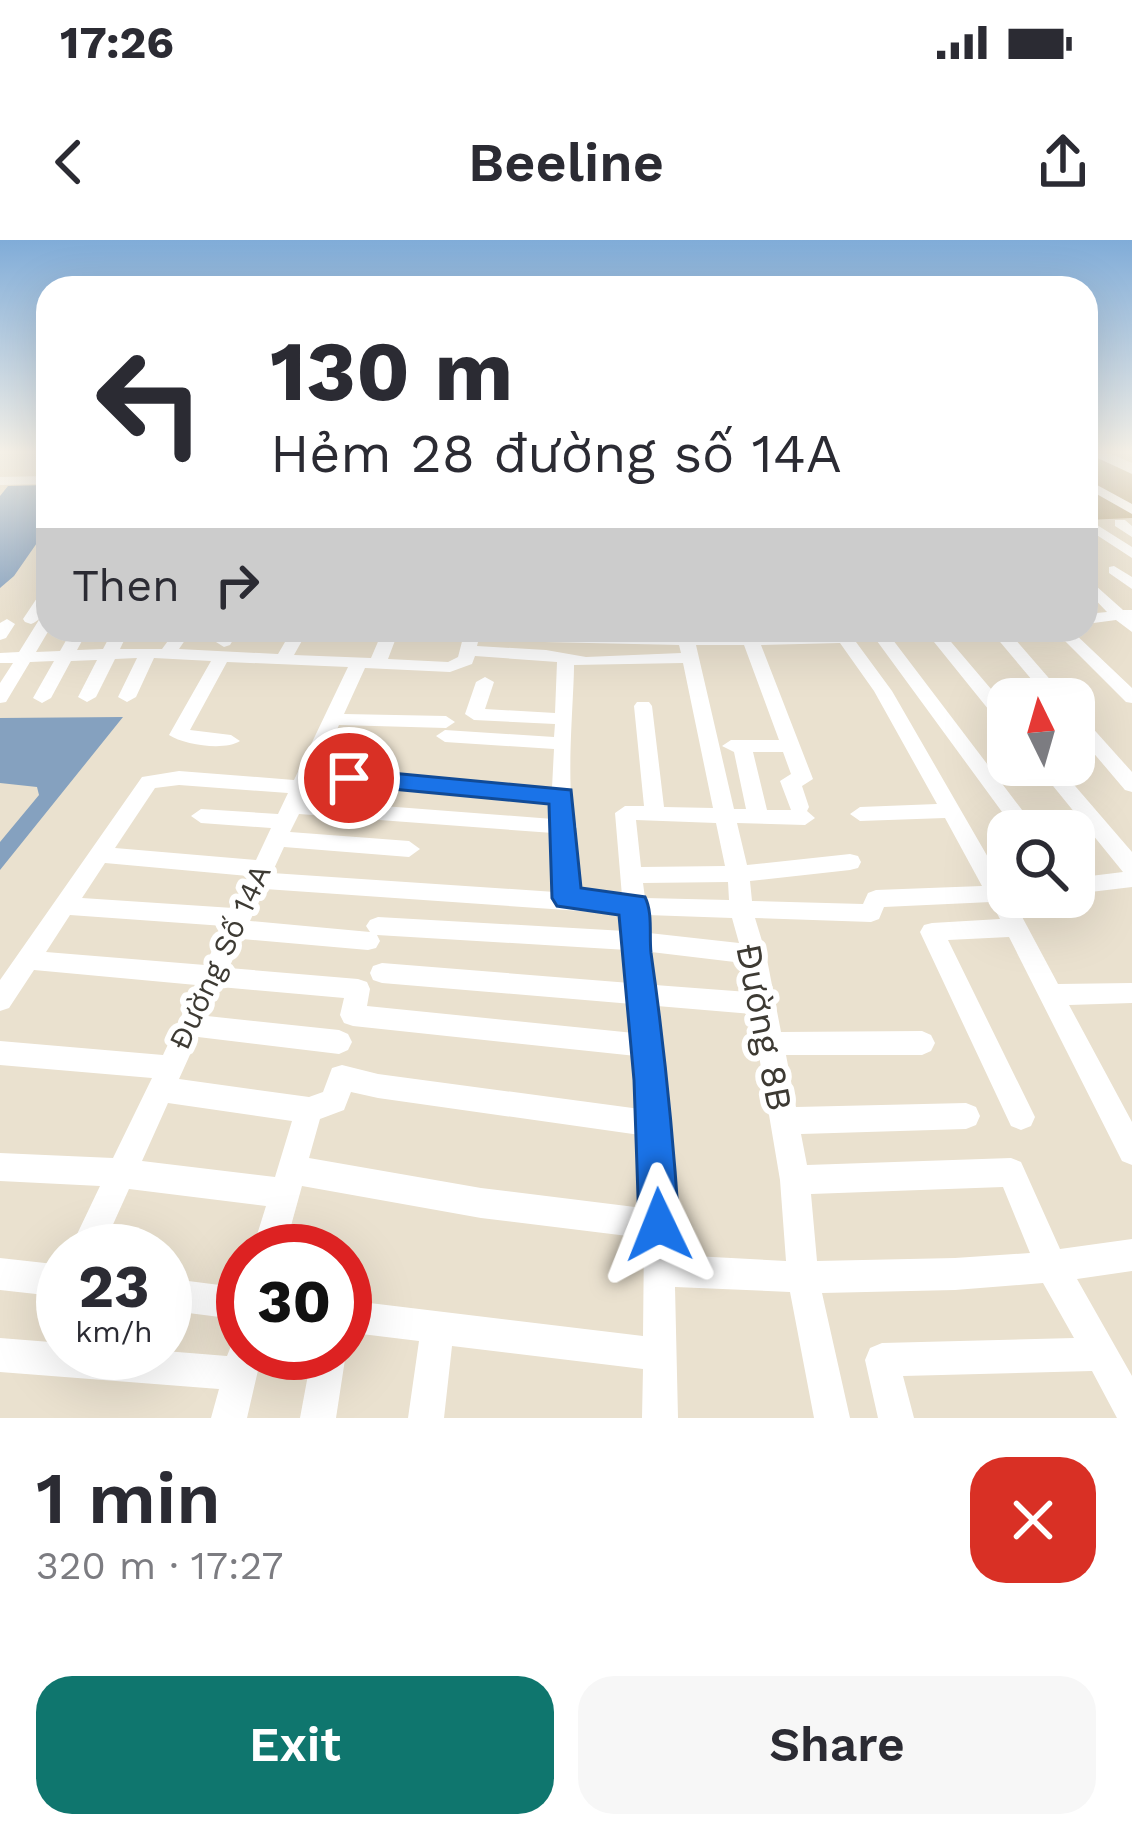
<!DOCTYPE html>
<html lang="en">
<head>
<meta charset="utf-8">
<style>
	:root { --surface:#fff; --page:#f7f7f7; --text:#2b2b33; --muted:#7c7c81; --accent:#0f766e }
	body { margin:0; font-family:"Work Sans",sans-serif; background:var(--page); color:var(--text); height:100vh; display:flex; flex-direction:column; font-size:45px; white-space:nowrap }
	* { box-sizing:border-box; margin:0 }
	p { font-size:39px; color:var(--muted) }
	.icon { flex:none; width:66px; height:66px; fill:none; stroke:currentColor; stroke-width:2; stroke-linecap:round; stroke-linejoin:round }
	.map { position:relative; height:1178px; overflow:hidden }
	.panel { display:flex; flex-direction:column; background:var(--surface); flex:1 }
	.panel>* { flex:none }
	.top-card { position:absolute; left:36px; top:36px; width:1062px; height:366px; border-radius:36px; box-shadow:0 12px 48px #0002; background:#fff; color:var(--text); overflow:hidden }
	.needle { width:78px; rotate:355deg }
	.tools { position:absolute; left:987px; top:438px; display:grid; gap:24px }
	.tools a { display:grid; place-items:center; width:108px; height:108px; border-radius:24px; background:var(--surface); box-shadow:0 12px 48px #0002; font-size:60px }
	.speed { position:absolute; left:36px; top:984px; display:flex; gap:24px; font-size:60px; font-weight:700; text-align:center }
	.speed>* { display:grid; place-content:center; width:156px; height:156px; border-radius:50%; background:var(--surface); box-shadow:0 12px 48px #0002; line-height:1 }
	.speed small { font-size:30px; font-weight:400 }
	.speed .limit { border:18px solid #d22; background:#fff; color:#111 }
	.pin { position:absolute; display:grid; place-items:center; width:102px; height:102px; color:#fff; margin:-51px; border:6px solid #fff; border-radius:50%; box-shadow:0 3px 12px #0007 }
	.me { position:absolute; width:132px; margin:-66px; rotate:358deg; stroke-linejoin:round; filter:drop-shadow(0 0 9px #0008) }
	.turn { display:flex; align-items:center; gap:42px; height:252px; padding:0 36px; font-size:54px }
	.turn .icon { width:156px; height:156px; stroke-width:2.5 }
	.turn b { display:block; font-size:84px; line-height:102px }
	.then { display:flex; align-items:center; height:114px; padding:0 36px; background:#0003; gap:24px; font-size:45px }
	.round { display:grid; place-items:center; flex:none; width:126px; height:126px; border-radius:36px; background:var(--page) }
	.overview { display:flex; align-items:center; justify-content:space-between; height:204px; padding:0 36px }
	h1 { font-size:72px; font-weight:600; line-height:90px }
	.primary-button { display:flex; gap:24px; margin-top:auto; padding:24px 36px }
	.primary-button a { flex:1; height:138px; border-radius:36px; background:var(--accent); color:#fff; font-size:48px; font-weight:600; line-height:138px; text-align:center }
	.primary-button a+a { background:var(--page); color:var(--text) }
	.status { display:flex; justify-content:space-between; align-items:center; height:84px; padding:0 60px; background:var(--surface); direction:ltr }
	.status svg { height:33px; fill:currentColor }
	header { display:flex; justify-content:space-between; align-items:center; height:156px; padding:0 36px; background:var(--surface); font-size:54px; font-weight:600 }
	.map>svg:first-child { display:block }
</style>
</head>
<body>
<div class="status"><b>17:26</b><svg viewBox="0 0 49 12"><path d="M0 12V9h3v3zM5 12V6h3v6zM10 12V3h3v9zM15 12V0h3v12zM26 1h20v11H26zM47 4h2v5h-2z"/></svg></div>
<header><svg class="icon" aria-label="back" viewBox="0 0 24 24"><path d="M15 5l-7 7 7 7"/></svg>Beeline<svg class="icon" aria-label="share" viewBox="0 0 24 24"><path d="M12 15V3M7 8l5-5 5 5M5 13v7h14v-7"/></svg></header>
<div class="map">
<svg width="1132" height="1178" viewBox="0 0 1132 1178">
	<rect width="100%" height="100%" fill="#eae1cf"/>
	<!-- green -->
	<path fill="#c5b38f" d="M1086,213L1132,233V278L1086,280Z"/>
	<!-- water -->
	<path fill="#85a1bf" d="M48,245V287L14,336L0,348V256L8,246Z
		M123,477L0,630V602L39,555L37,547L0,543V478Z"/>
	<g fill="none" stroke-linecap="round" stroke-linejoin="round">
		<!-- minor -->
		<path fill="#fff" fill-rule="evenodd" d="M48,236V244L0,245V237Z
			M1086,239L1132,264V274L1086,248Z
			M1086,278L1132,307V318L1086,288Z
			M1115,280H1125L1132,286V297L1115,286Z
			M1114,326L1132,337V349L1109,333V327Z
			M1086,337L1123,370H1132V392L1116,380L1086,384V374L1107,372L1086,350Z
			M48,347C48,361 46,379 31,384L25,382L23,379L43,349Z
			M48,373L49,390L36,412L60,411L72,390H88L77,410L103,409L113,390H129L120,409H162L176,390H192L179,409L278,414L292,390H308L294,415L371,418L383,390H399L388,419L448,422L458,417L465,390H481L477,406L546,410L586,417L681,413L679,405L544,402L536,397L544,392L699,395L833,393L831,390H966L964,393L946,396L1008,469V487L1001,485L930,397L893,400L1038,591H1016L877,401L856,402L892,451L1004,645L1008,644V657H1017L1013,660L1058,744L1132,743V763L1069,765L1132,882V925L1122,921L1009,697L948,700L1035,877L1031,886L1021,890L1011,886L920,692L924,685L932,683L1000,679L991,662L884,667L879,679L871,682L755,678L766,714L781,792L922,791L931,795L935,803L931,811L922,815H786L796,867L966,863L976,867L980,876L976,885L966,889L801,894L807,925L1011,918L1021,922L1060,1009L1132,999V1031L1077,1039L1132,1136V1178H1117L1092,1131L903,1136L914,1178H878L865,1120L870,1108L882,1103L1074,1098L1043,1043L955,1050L822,1053L850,1178H814L790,1052L675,1047L678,1178H642L643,1129L452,1106L444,1178H408L419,1101L345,1092V1060L643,1096L644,998L481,978L302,946L284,1011H252L266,966L129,949L101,1011H69L100,946L0,941V913L113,918L152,838L0,825V801L163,815L196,745L34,730L9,768L0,771V740L142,537L179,531L294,540L348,427L227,422L190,490L231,495L240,501C225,511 184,505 169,495L211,421L154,418L136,457L127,462L118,457L137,418L115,419L96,457L87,462L78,457L97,420L71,421L51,458L42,463L33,458L54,421L30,422L6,462L0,463V443L13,423H0V413L19,412L42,375ZM840,403L874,451L937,564L860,567L850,574L860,581L945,578L982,646L876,650L868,653L863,664L752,661L750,641L850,630L858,628L861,622L858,616L850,614L747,625L737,583L805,585L815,578L807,571L809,567L802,546L813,539L761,405ZM696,405H744L779,500H731L722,506L734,512L746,569H734ZM475,416L557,422L555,473L485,469L494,442L485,437L476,442L465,474L474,480L555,484L554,497L445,490L436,496L445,502L554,509L552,548L319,529L339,485L446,488L455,482L446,476L344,474L365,428L450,432L472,424ZM683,423L713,568L664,567L652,466L649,462H637L634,466L644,566H625L615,573L622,656L578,653L574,592L577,587C564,559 574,461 574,425ZM753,512H783L791,534L780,541L791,570H767ZM314,541L552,562L553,579L305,560ZM179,545L288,553L278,574L201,569L191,576L201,583L271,588L256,620L115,608L155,548ZM299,574L553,593L555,652L272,633L284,607L409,617L420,609L409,601L290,592ZM636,580L716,583L725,626L641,627ZM105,623L248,636L233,668L82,658ZM728,642L729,660L645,658L643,643ZM265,649L624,674L625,691L378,677L370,680L366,686L370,692L250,681ZM70,675L224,686L205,725L46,712ZM647,675L732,678L739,703L649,693ZM377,695L627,710L630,743L382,723L373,726L370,733L373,740L382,743L632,764L634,793L367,766L370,749L367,742L358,739L229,728L242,699L368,710L376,708L380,701ZM651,712L743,723L748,752L655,745ZM220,747L344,758L340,775L344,783L353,786L636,816L640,869L378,834L342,825L332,828L323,852L309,857L179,839L198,797L339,814L348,810L352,802L348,794L339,790L207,776ZM657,766L752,774L780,940L786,1021L675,1015L666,840ZM351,852L378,858L640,895L643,968L481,948L309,918L320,879L344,870ZM168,863L292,881L275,937L142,921ZM1003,947L1030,1013L955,1018L817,1021L811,954Z
			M7,379L15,384L6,398L0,400V383Z
			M223,390H239L230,405L224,407L216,402Z
			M990,390H1007L1067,459H1048Z
			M1054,390H1071L1132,448V463L1126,462Z
			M1074,472L1080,474L1132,532V552L1125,550L1074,490Z
			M1036,525H1057L1132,612V647L1074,654V638L1123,632Z
			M0,1018L63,1025V1057L0,1050Z
			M165,1038L243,1048V1080L165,1070Z
			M243,1097V1113H262L247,1178H211L219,1149L0,1132V1098L63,1103V1113L165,1111L227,1116L233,1101Z
			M345,1111L346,1113L336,1178H300L312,1113Z"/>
		<!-- major -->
		<path fill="#fff" fill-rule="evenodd" d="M1087,213H1109L1132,223V234Z"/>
	</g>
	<!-- sky -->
	<linearGradient id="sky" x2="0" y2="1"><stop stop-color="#80acd8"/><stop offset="0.56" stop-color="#f6f2e9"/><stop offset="1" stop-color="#f6f2e9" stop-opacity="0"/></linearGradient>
	<rect width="1132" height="378" fill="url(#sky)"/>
	<!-- route -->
	<path fill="#1a73e8" stroke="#114b97" stroke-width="3" d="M349,529L571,550L581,648L645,657C653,673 649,695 651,713C664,804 673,894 679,985L673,999L659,1005L645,999L639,985L634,840L619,675L557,666L552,658L549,564L340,544L336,538Z"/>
	<g text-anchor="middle" stroke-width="12" stroke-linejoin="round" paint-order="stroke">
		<!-- street labels -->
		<g font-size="30" fill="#3d3a33" stroke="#fff">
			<text transform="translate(220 717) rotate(-65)" y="10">Đường Số 14A</text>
		</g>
		<!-- near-street labels -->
		<g font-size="36" fill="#3d3a33" stroke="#fff">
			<text transform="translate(765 787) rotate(79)" y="13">Đường 8B</text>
		</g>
	</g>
</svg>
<div class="tools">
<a><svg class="needle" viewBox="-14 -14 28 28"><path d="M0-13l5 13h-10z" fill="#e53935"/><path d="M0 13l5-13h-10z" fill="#7c7c81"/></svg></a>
<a><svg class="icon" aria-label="search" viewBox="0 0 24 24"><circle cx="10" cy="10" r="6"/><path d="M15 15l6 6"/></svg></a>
</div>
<div class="speed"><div>23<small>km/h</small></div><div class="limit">30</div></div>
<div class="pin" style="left:349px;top:538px;background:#d93025"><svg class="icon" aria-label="arrive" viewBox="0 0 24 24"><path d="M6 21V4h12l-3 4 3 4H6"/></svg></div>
<svg class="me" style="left:659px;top:985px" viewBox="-20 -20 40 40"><path d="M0-17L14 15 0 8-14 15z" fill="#1a73e8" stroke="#fff" stroke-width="4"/></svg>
<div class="top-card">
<div class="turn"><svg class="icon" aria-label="left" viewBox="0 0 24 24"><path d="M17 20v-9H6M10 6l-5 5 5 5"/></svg><div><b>130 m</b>Hẻm 28 đường số 14A</div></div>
<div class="then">Then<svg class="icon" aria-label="right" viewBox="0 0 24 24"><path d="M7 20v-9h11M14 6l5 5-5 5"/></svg></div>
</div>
</div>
<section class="panel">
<div class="overview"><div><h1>1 min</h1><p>320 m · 17:27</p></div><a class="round" style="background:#d93025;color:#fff"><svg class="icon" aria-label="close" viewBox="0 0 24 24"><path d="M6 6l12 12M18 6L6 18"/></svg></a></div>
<div class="primary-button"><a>Exit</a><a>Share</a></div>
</section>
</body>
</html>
